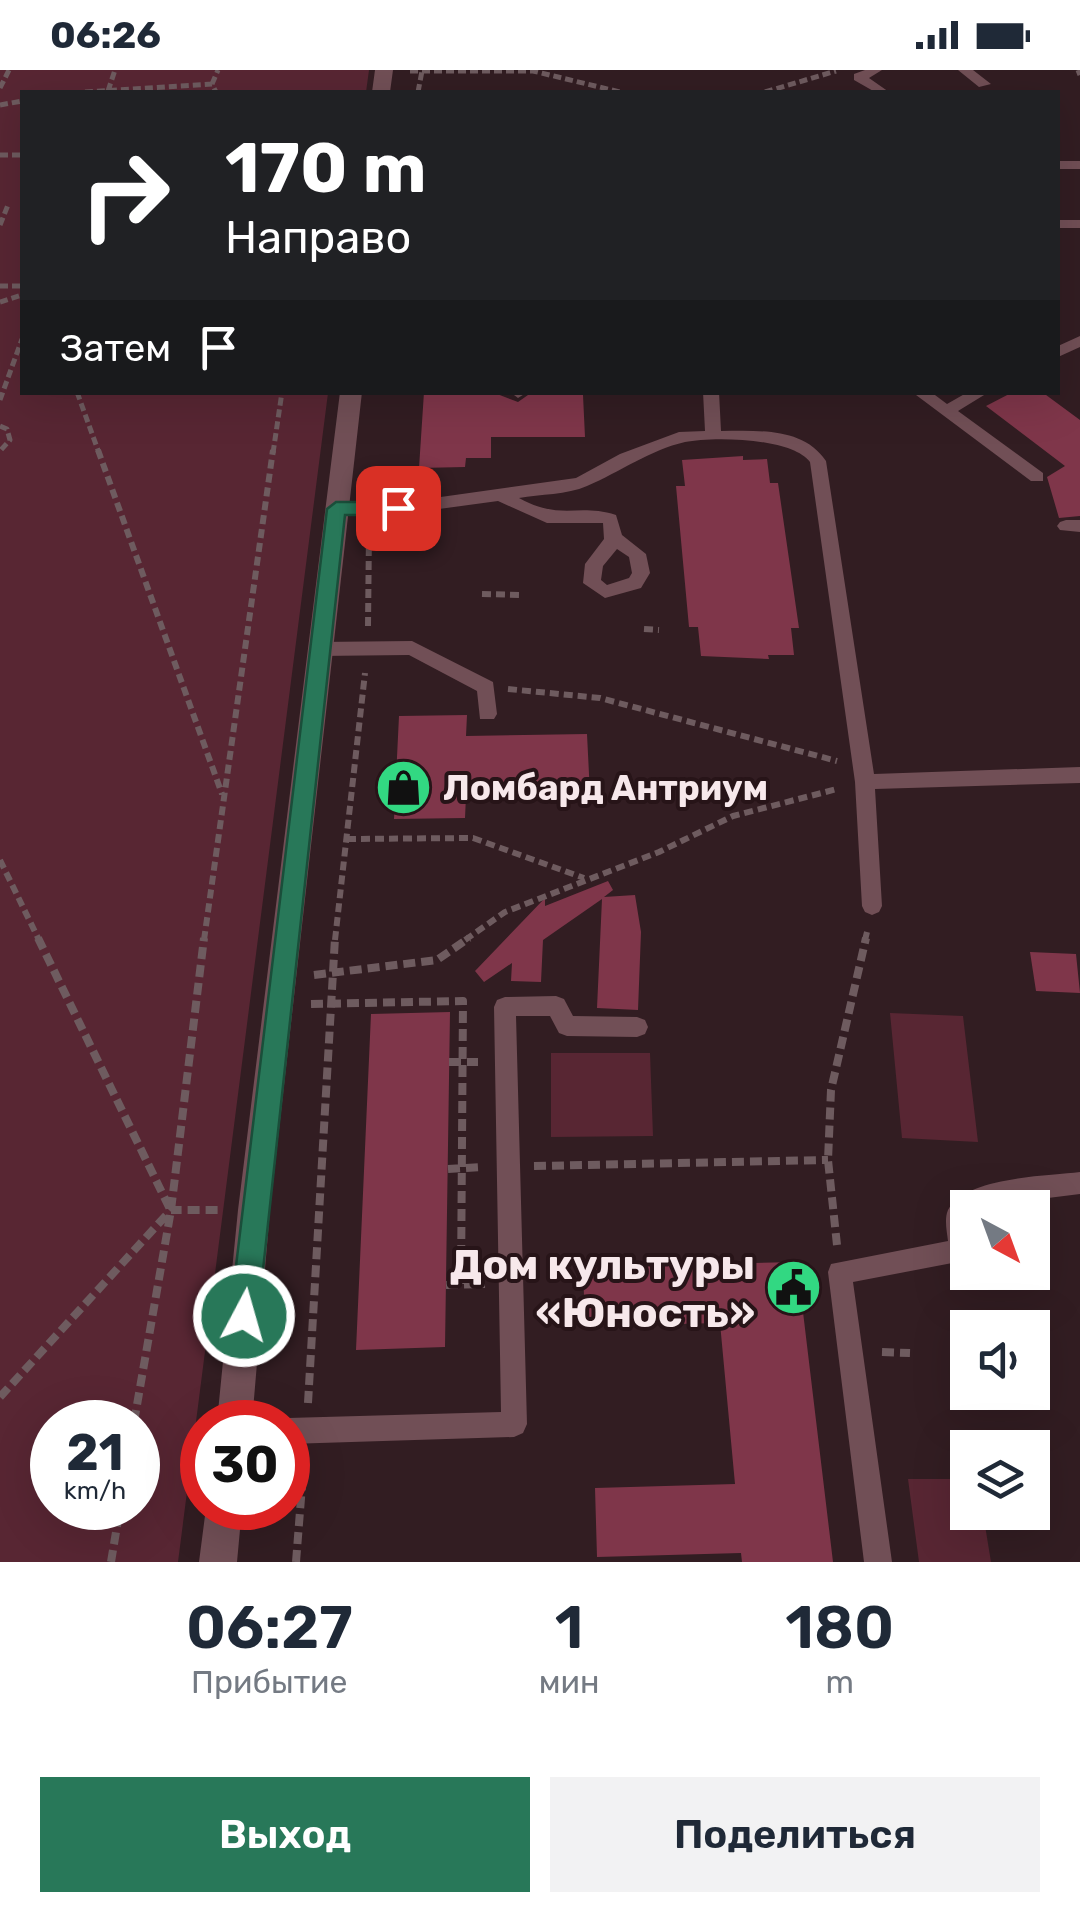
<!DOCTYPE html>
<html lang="ru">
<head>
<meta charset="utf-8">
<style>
	:root { --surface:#fff; --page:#f2f2f3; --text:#1f2937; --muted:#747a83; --accent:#287859 }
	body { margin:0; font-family:Rubik,sans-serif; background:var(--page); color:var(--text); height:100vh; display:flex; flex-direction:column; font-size:38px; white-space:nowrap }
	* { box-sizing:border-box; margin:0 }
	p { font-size:32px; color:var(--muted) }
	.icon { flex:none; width:55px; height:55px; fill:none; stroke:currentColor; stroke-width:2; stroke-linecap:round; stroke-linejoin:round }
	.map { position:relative; height:1492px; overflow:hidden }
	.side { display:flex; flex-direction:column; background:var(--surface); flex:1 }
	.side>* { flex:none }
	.guide { position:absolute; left:20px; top:20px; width:1040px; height:305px; border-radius:0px; box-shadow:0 10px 40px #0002; background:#202124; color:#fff; overflow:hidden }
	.needle { width:65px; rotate:139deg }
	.controls { position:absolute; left:950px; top:1120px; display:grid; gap:20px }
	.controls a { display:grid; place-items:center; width:100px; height:100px; border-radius:0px; background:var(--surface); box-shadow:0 10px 40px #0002; font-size:50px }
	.speed { position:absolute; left:30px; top:1330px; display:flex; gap:20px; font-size:50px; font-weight:700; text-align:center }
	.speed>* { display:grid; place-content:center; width:130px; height:130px; border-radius:50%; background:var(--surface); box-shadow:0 10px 40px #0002; line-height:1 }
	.speed small { font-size:25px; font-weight:400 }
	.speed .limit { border:15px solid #d22; background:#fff; color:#111 }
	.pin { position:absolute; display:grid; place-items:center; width:85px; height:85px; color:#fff; margin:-42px; border-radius:20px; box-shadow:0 5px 15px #0006 }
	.me { position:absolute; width:110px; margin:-55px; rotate:6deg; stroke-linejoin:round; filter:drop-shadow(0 0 8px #0008) }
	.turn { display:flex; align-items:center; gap:35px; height:210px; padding:0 40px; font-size:45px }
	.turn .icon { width:130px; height:130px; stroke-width:2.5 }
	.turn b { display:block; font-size:70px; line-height:85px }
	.then { display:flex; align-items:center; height:95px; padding:0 40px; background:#0003; gap:20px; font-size:38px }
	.eta { display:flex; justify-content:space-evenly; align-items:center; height:170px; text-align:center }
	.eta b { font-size:60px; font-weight:600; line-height:70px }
	.cta { display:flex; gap:20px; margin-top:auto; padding:20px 40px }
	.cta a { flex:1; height:115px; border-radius:0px; background:var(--accent); color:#fff; font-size:40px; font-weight:600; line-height:115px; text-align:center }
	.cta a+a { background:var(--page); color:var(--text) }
	.status { display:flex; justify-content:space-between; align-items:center; height:70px; padding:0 50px; background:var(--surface); direction:ltr }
	.status svg { height:28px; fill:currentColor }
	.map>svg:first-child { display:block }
</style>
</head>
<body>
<div class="status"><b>06:26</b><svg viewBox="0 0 49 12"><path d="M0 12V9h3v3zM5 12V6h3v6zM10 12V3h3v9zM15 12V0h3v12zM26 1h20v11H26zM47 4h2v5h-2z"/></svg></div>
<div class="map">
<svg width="1080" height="1492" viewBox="0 0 1080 1492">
	<rect width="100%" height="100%" fill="#321d22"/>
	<!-- green -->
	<path fill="#582633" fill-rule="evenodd" d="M0,0H369L366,22H22V322L328,323L178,1492H0ZM138,1352V1438H52V1352Z
		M890,943L963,946L978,1072L902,1068Z
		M551,983H650L653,1066L551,1067Z
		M908,1409H967L968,1442L983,1443L991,1492H919Z"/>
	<!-- building -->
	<path fill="#7f364a" d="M424,322H492L518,332L528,325H583L585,367H491V388H466L465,397L419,398Z
		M1013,322H1042L1080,350V446L1059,448L1047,407L1065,396L986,336Z
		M743,386V390L767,389L770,413H778L799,558H791L794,585H768L769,589L701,586L698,557H689L676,416H685L682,390Z
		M467,645L466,666L587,664L590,724L466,726L465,748L394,749L399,646Z
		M608,811L613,820L604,827L635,825L641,862L638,940L597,938L602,829L543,870L541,912L511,911L512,893L484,912L475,901L545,828V836Z
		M1030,882L1076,884L1080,923L1036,921Z
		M450,942L445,1277L356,1280L371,944Z
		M797,1192L833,1492H742L741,1483L597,1487L595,1418L735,1414L720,1253L585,1256L583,1197Z"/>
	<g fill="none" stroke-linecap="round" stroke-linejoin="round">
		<!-- path-far2 -->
		<path stroke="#6e5b5f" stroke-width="5" stroke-dasharray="8 4" stroke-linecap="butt" d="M1078,0L1080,5
			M410,1H533L620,22
			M212,14L218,0
			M0,18L9,0
			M108,21L115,0
			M85,22L212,14L216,22
			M418,22L422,1
			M765,22L836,1
			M0,35L22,31
			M0,85H22
			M0,155L8,135
			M0,216H22
			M0,232L22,225
			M77,322L99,383
			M0,330L22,269
			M0,356L7,359L10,370L0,381
			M273,383L282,322"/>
		<!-- path-far1 -->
		<path stroke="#6e5b5f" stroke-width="6" stroke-dasharray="9 5" stroke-linecap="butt" d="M98,380L222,724
			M482,524L520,525
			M368,556L369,463
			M644,559L659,560
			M508,619L600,628L837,691
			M347,769L473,768L584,808
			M0,790L39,870
			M204,870L273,380
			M335,870L365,603
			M465,870L505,842L659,782L733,746L837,719
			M865,870L867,862"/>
		<!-- path -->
		<path stroke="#6e5b5f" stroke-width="8" stroke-dasharray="12 6" stroke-linecap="butt" d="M38,868L170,1139
			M314,905L437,890L469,868
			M311,934L463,931L461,1214
			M449,992H478
			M534,1096L828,1090
			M448,1099L481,1097
			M837,1175L828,1090L831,1020L866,868
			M446,1215L485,1214
			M882,1282L910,1283
			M0,1327L171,1140H221
			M308,1333L335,868
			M134,1352L171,1140L204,868
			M111,1492L120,1438
			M296,1492L304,1390"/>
		<!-- service -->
		<path fill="#714f56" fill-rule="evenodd" d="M865,0H882L869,8L889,22H875L854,10V4Z
			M958,0H973L991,14L979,17Z
			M1058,91H1080V99H1058Z
			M1058,150H1080V158H1058Z
			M1080,266V277L1058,287V276Z
			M510,322H526V323L518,328Z
			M703,322H719L721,361C758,361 803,357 826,391L874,704L1080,697V713L875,719L882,836L879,842L872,845L865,842L862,836L855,712L810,392C792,368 714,366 685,372C650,380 620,402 587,416C567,425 540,424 519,428C561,451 577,433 616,445L622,465L646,484L650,503L641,518L605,528L583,513L585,494L604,469L603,453H547L498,431L417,442L437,456L428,462L395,445H336L327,439L336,433H398L576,408L620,384L679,362L705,361ZM617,479L629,487L632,503L629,508L607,515L601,510L603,496Z
			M912,322H931L947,334L968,322H989L958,341L1043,403V411H1031Z
			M1066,450H1080V462L1060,460L1057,456L1060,452Z
			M412,571L493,612L497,644L494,649H480L477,621L409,585L319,586L310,579L319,572Z
			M556,926L564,929L573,946L637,947L645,950L648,957L645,964L637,967L567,966L559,963L550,946H516L527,1354L523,1363L514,1367L288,1374V1352H279L288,1348L501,1342L494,937L497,930L505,927Z
			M1080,1102V1124L968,1138V1190L853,1212L892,1492H864L828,1202L831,1194L948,1171C947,1162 944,1149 948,1140C965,1107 1047,1106 1080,1102Z"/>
		<!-- minor -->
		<path fill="#714f56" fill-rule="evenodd" d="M375,0H393L390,22H372Z
			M340,322H362L270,1140L252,1352H217L238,1140Z
			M206,1438H242L237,1492H199Z"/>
	</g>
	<!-- route -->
	<path fill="#287859" stroke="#1a4e3a" stroke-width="2.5" d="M336,432H398L408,438L398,445H345L258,1246L254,1256L244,1261L234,1256L230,1246L327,439Z"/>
	<!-- icons -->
	<defs>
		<symbol id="shop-disc" viewBox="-11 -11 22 22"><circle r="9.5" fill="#32d882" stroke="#271418"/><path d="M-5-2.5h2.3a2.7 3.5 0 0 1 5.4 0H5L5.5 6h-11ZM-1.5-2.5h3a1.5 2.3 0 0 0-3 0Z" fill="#111"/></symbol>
		<symbol id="civic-disc" viewBox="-11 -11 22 22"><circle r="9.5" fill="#32d882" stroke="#271418"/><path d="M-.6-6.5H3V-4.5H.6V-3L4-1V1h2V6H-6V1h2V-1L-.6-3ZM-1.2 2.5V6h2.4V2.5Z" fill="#111"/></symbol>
	</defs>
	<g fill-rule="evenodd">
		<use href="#shop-disc" x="372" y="686" width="63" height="63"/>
		<use href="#civic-disc" x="762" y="1186" width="63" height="63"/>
	</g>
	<g text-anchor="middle" stroke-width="8" stroke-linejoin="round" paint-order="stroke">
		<!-- poi labels -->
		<g font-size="35" font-weight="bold" fill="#f7e8eb" stroke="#271418" text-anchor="start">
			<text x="443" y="730">Ломбард Антриум</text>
		</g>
		<!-- near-poi labels -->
		<g font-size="42" font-weight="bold" fill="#f7e8eb" stroke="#271418" text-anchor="end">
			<text x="755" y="1209">Дом культуры<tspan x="755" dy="48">«Юность»</tspan></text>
		</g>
	</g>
</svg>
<div class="controls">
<a><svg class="needle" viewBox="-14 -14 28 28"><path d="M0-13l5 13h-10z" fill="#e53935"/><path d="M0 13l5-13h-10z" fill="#747a83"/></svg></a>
<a><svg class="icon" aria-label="sound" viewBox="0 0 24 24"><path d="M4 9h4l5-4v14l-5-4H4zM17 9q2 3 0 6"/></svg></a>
<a><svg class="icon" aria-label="layers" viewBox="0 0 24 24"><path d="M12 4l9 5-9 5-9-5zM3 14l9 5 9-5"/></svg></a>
</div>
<div class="speed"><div>21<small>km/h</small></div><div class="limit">30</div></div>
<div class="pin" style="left:398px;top:438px;background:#d93025"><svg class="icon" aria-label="arrive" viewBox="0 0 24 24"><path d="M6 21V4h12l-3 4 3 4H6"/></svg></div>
<svg class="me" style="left:244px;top:1246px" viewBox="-20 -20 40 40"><circle r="17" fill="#287859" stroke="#fff" stroke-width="3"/><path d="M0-11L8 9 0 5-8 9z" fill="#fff"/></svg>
<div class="guide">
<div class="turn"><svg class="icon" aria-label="right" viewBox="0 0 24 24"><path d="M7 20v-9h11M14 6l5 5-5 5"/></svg><div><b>170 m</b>Направо</div></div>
<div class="then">Затем<svg class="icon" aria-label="arrive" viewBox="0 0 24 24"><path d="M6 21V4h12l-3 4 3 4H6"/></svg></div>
</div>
</div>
<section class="side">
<div class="eta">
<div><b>06:27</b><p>Прибытие</p></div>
<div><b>1</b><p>мин</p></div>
<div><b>180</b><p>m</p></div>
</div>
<div class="cta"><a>Выход</a><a>Поделиться</a></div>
</section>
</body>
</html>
